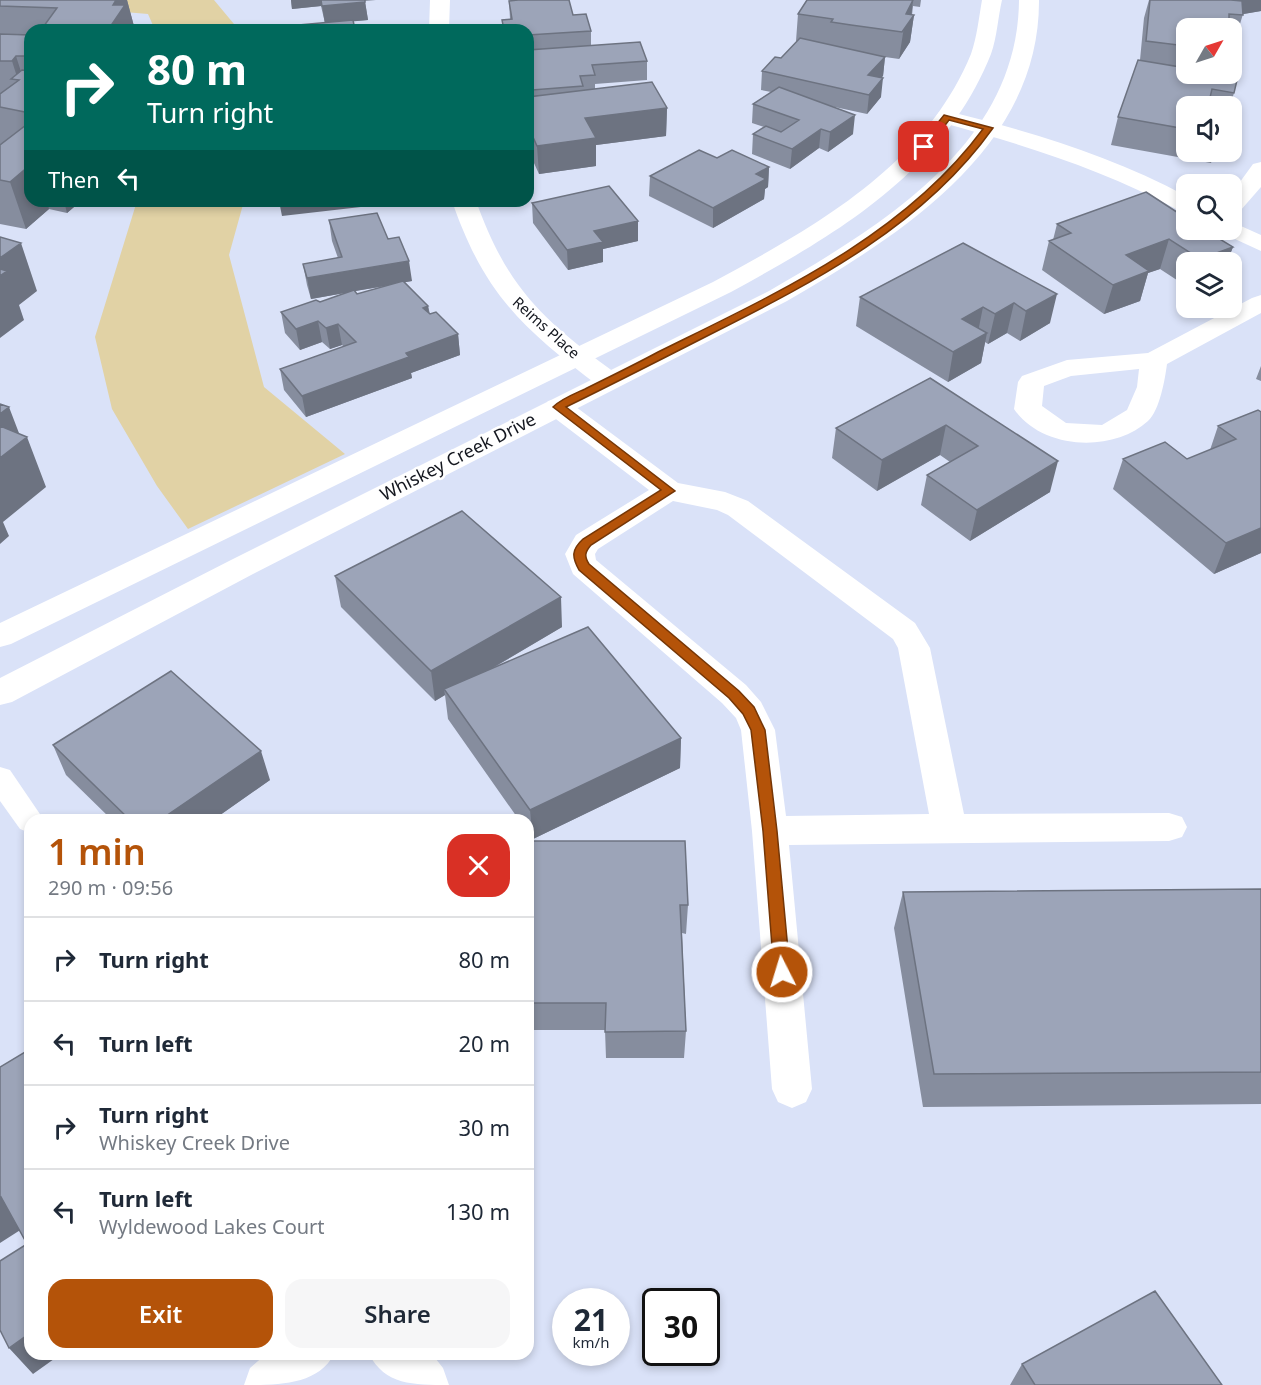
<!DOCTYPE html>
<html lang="en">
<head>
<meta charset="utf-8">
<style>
	:root { --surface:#fff; --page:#f6f6f7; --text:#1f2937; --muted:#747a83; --line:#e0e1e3; --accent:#b45309 }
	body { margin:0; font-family:"Noto Sans",sans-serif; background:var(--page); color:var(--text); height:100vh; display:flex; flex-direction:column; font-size:22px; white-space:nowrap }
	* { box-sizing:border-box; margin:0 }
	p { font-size:20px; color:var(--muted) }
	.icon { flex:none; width:33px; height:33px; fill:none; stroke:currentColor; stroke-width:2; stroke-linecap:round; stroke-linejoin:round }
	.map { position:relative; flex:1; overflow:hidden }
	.side { position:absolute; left:24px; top:814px; width:510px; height:546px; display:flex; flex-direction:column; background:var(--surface); border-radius:18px; box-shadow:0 3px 9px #0003 }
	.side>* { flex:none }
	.guide { position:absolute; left:24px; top:24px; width:510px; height:183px; border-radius:18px; box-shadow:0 3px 9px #0003; background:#00695c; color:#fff; overflow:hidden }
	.needle { width:39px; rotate:51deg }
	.controls { position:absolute; left:1176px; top:18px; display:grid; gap:12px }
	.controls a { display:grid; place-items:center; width:66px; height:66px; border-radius:12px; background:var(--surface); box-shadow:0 3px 9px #0003; font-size:30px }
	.speed { position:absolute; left:552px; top:1288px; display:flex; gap:12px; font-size:30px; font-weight:700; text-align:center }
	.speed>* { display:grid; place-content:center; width:78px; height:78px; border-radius:50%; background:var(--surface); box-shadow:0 3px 9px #0003; line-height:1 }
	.speed small { font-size:15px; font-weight:400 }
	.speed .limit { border:3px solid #111; border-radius:9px; background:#fff; color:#111 }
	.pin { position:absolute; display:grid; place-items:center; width:51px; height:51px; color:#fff; margin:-26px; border-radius:12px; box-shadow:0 3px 9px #0006 }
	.me { position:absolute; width:66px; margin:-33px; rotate:355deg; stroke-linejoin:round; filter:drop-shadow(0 0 4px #0008) }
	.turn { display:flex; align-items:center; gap:21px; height:126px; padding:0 24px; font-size:27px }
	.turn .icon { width:78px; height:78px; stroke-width:2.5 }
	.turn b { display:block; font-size:42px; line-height:51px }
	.then { display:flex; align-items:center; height:57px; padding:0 24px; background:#0003; gap:12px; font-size:22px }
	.round { display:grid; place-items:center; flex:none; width:63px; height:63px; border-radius:18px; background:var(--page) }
	.head { display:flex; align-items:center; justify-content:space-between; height:102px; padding:0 24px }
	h1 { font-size:36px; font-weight:600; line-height:45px; color:var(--accent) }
	.button { display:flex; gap:12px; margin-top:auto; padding:12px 24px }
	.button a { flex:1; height:69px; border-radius:18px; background:var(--accent); color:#fff; font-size:24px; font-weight:600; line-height:69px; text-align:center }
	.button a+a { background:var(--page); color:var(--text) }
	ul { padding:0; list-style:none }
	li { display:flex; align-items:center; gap:18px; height:84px; padding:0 24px; border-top:2px solid var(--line) }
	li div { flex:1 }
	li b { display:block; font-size:22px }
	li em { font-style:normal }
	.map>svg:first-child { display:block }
</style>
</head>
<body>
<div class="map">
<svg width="1261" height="1385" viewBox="0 0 1261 1385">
	<rect width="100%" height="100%" fill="#dae2f8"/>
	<!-- green -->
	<path fill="#e1d2a5" d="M25,0H214L239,30H155L148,14L30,4Z
		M137,201H244L229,255L264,387L345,454L188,529L157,486L112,409L95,337Z"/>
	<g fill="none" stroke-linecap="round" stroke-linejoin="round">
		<!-- service -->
		<path fill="#fff" fill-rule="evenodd" d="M0,767L10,770L44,820H30V833L20,829L0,801Z"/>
		<!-- minor -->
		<path fill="#fff" fill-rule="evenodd" d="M430,0H450L449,30H429Z
			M947,111C1029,131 1112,156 1186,196V212L1178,210C1102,169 1022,144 939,122L936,117L939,112Z
			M1261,162V187L1240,211L1232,213V193L1253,164Z
			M452,201H476C508,290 544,321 618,375L622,381L618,387L609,389L600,387C523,329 484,294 452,201Z
			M1232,222L1261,235V251L1224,234L1221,230H1232Z
			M1261,295V313L1167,364C1165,379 1160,410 1148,421C1113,453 1042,450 1014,409L1018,382L1022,376L1067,360L1148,353L1252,298ZM1139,369L1137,387L1127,410L1102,425L1066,423L1042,406L1044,386L1071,376Z
			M558,399L568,401L678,483L725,492L748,501L915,623L930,648L964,814L1169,813L1182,817L1187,827L1182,837L1169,841L789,845L812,1089L806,1102L792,1108L778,1102L772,1089L752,831L741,730L736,718L722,703L573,574L565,554L576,535L649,490L548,413L544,407L548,401ZM673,501L717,510L728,515L893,639L898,648L929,814L786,816L775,730L761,702L746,685L596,560L595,554L598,549Z
			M266,1354H334C318,1385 279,1385 244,1385L250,1368Z
			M369,1354H432L443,1368L449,1385C413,1385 385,1385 369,1354Z"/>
		<!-- tertiary -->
		<path fill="#fff" fill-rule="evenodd" d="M982,0H1002C998,17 997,37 991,54C944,172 837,234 731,292L11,644L0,647V623L713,282C815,227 925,166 971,54C977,37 979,17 982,0Z
			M1019,0H1039C1040,148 900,235 787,301L253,574L12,702L0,705V678L231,560L769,291C881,226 1018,145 1019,0Z"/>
	</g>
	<!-- wall -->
	<path fill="#868d9e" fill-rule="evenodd" d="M0,0H127L135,30H30V201H81L67,213L49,209L26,229L0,224Z
		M291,0H376L365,1L368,20L325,23L321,6L292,9Z
		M517,0H580H569L573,15L591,31V45L647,61V80L595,84V89L667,108L666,136L596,145V166L539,174L528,150V97H530L528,89V30H503L502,20L510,19L509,1Z
		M807,0H921L920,7L913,6L912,15H914L910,42L899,59L885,57L883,76L881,77V97L867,114L830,106L853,134L828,152L819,148L790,169L752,154L753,134L764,127L752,123L753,104L771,92L761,90L762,71L781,58L798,41H796L798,14Z
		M1149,0H1261V11L1243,14L1237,34L1240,52L1233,76L1234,93L1230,106H1186V152H1215L1211,163L1111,145L1118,117L1140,60L1144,18ZM1186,28H1232V74H1186Z
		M717,158L769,167L768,187L765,189L764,199L713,228L649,196L650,176Z
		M532,203L638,221V241L603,249V262L568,270L533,223Z
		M329,220L388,239L412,281L405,282L428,306L430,314L458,334L460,355L411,373L412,378L306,417L284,390L280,369L344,347L342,345L330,349L322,342L300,350L285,333L281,312L320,302L350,292L311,299L307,285L303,264L338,258L332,241ZM387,286L357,294L354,291Z
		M1057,224L1233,247L1227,262H1186V286L1160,269L1148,273L1140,301L1104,314L1042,270L1049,241L1053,240Z
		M963,243L1050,323L1020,341L1007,333L988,344L985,342L981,363L948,382L856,326L860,297Z
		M1261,366V381L1256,379Z
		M930,378L1050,492L970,541L921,505L927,475L950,462L940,455L877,491L832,458L836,428Z
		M1261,412V553L1214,574L1113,489L1123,459H1187L1210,450L1218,426Z
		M335,576L562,627L493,668L681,738L680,768L533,839L528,833V820H519L448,719L445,695L435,701L341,607Z
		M53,745L270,780L213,820H112L66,775Z
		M528,841L688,905L686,934L682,933L686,1031L684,1058H606L605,1030H528Z
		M1261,889V1104L923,1107L894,928L903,892Z
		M1022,1364L1222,1385H1010Z"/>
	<!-- shaded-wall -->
	<path fill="#6d7381" d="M116,0H127L135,30H108L113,5Z
		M291,0H321V6L292,9Z
		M913,0L911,19L914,15L910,42L899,59L906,14Z
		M1221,0H1261V11L1238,15Z
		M365,2L368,20L325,24L322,6Z
		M16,56L30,100L18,80L12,61Z
		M885,57L883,76L866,94L868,75Z
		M883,78L881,97L867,114L869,95Z
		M667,108L666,136L596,145V166L539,174L537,146L585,118Z
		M855,115L853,134L828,152L830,132Z
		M821,129L819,148L790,169L792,149Z
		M30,165V201H47L49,209L26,229L10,182Z
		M769,167L768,187L765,189L764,199L713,228V208L756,174Z
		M64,201H81L67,213Z
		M279,201H387V204L282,216Z
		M638,221V241L603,249V262L568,270L567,250L594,231Z
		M1169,239L1160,269L1148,273L1140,301L1104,314L1113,285L1126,255Z
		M21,243L37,291L19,305L24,320L0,338V258Z
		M1233,247L1227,262H1199L1200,259Z
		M409,261L412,281L311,299L307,278Z
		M1057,294L1050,323L1020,341L1026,311Z
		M1014,303L1007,333L988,344L995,314Z
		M428,306L431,326L423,308Z
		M983,307L977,337L962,319Z
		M318,321L322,342L300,350L296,329Z
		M338,324L342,345L330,349L326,328Z
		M987,333L981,363L948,382L953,352Z
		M458,334L460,355L411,373L412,378L306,417L302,396L406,353Z
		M9,407L22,441L27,437L46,487L3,522L9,536L0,544V414Z
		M946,425L940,455L877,491L882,460Z
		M1058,461L1050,492L970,541L977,510Z
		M1261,528V553L1214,574L1226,543Z
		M561,597L562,627L448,694L444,689L445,695L435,701L431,671Z
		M681,738L680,768L533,839L530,810Z
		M261,751L270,780L213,820H160Z
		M1,1197L25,1227L0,1243V1198Z
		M30,1333V1354H61L33,1374L9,1348Z"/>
	<!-- building -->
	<path fill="#9ca4b8" stroke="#6d7381" stroke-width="1.5" d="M0,0H116L113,5H125L108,30H41L57,8L0,6Z
		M321,0H365V2L322,6Z
		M518,0H569L573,15L586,14L591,31L528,35V30H504L502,20L512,19L509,1Z
		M807,0H913L906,14L914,15L902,32L851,25L831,22L833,19L798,14Z
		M1150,0H1231L1242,1L1243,15L1229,14V23L1218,22V28H1186V46L1146,41Z
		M353,20L355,30H254V29Z
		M0,34L30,35V56H16L12,61H0Z
		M1232,34L1240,35V52L1232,51Z
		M800,38L885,57L868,75L883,78L869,95L762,71L775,57L781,58Z
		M640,42L647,61L592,65L595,75L580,76L583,86L532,90L528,74V50Z
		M1138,60L1186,68V74H1221L1238,76L1234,93L1212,89L1208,106H1186V129L1118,117Z
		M22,70L30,71V113L0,107V94L19,80L11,79Z
		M652,82L667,108L585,118L596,138L537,146L528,126V97Z
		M779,87L855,115L830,132L821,129L792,149L753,134L766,126L781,132L799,120L753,104Z
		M30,122V165L10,182L0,180V145Z
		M699,150L717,158L732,150L769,167L756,174L766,179L713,208L650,176Z
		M609,186L638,221L594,231L603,242L567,250L532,203Z
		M1146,192L1186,218V230H1205L1233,247L1200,259L1169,239L1126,255L1149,271L1113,285L1049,241L1071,233L1057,224Z
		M377,213L388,239L399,237L409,261L307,278L303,264L342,257L329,220Z
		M0,237L21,243L0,258Z
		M963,243L1057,294L1026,311L1014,303L995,314L983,307L962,319L987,333L953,352L860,297Z
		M0,269L7,271L0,276Z
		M403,281L428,306L423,308L430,314L436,312L458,334L406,353L409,357L302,396L280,369L356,342L338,324L326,328L318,321L296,329L281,312L316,300L320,302L354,290L357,294Z
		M930,378L1058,461L977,510L927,475L978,446L946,425L882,460L836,428Z
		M0,404L9,407L0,414Z
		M1258,410L1261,412V528L1226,543L1123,459L1165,442L1187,459L1236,439L1218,426Z
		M0,426L27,437L0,458Z
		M462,511L561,597L431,671L335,576Z
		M588,627L681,738L530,810L444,689Z
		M171,671L261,751L160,820H130L53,745Z
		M528,841H685L688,905H680L686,1031L605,1032L606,1003H528Z
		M1261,889V1072L934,1074L903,892Z
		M30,1049V1333L9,1348L0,1330V1261L27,1244L1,1197L0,1198V1067Z
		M1155,1291L1222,1385H1035L1022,1364Z"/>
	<!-- route -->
	<path fill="#b45309" stroke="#753606" stroke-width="1.5" d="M944,115L993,128C924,225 816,281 713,333C664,358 615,383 566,407L675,491L591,545C585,552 584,556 589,564L739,691L754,707L765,730L777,831L790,972L788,977L782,979L777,977L774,972L763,831L751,730L743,714L729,698L579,570C572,557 571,550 583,539L661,490L553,407C561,399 574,394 585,389C609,377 634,365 658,352C775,294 903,237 983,129L949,120L927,149H920V145Z"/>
	<g text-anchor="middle" stroke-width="5" stroke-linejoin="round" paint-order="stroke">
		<!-- far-street labels -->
		<g font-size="15" fill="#13161e" stroke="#fff">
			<text transform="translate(546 328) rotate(42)" y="5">Reims Place</text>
		</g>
		<!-- street labels -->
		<g font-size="18" fill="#13161e" stroke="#fff">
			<text transform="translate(458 457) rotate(-27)" y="6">Whiskey Creek Drive</text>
		</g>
	</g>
</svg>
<div class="controls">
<a><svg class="needle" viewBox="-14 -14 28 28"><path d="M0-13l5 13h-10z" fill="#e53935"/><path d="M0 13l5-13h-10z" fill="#747a83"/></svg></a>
<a><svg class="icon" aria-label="sound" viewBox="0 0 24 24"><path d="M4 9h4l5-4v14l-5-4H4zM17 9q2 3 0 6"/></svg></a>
<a><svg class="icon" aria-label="search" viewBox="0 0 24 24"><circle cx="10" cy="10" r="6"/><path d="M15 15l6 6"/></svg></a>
<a><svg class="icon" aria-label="layers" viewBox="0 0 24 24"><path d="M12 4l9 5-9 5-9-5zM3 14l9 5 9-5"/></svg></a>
</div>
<div class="speed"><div>21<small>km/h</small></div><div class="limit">30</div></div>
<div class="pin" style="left:924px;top:147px;background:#d93025"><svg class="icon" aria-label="arrive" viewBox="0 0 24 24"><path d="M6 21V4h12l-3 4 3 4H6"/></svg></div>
<svg class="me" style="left:782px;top:972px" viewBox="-20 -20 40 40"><circle r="17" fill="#b45309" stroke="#fff" stroke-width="3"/><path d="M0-11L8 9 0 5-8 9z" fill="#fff"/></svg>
<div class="guide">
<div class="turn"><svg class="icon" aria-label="right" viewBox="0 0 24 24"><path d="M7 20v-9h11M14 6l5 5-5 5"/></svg><div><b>80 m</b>Turn right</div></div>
<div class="then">Then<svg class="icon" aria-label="left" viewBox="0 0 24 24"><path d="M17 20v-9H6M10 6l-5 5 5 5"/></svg></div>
</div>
<section class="side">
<div class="head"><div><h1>1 min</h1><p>290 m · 09:56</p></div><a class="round" style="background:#d93025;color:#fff"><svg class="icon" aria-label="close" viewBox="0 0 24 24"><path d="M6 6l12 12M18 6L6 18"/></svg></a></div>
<ul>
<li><svg class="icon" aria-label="right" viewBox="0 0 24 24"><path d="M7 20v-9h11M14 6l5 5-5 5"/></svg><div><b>Turn right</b></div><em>80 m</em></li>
<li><svg class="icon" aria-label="left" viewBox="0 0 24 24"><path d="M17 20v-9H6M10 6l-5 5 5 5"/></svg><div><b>Turn left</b></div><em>20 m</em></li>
<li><svg class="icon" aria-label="right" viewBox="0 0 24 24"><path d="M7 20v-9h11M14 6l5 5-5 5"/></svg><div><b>Turn right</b><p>Whiskey Creek Drive</p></div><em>30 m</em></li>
<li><svg class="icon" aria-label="left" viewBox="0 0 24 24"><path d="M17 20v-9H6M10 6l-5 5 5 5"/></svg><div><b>Turn left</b><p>Wyldewood Lakes Court</p></div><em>130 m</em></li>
</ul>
<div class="button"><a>Exit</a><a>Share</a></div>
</section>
</div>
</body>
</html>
